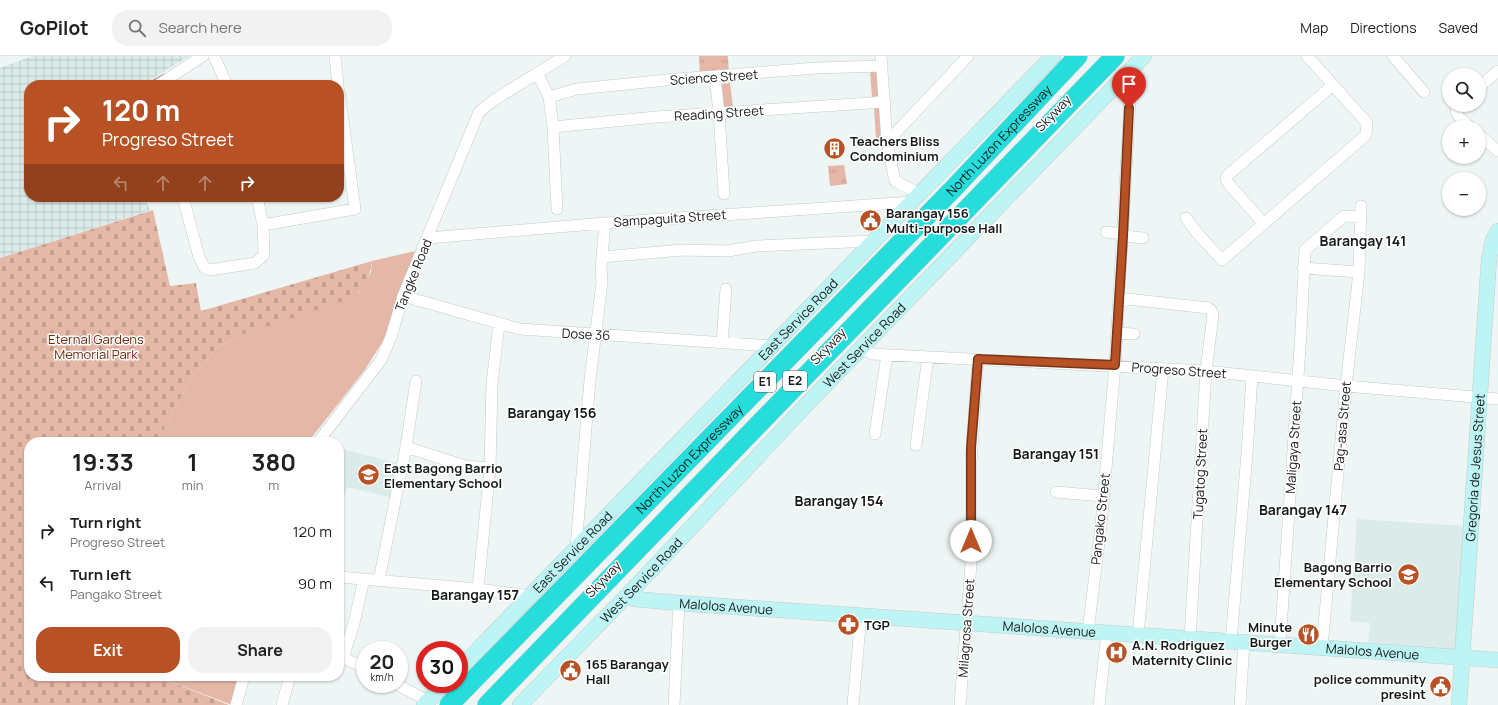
<!DOCTYPE html>
<html lang="en">
<head>
<meta charset="utf-8">
<style>
	:root { --surface:#fff; --page:#f2f2f2; --text:#202124; --muted:#757577; --line:#e0e0e0; --accent:#b85225 }
	body { margin:0; font-family:Manrope,sans-serif; background:var(--page); color:var(--text); height:100vh; display:flex; flex-direction:column; font-size:15px; white-space:nowrap }
	* { box-sizing:border-box; margin:0 }
	p { font-size:13px; color:var(--muted) }
	.icon { flex:none; width:22px; height:22px; fill:none; stroke:currentColor; stroke-width:2; stroke-linecap:round; stroke-linejoin:round }
	.map { position:relative; flex:1; overflow:hidden }
	.sheet { position:absolute; left:24px; top:381px; width:320px; height:244px; display:flex; flex-direction:column; background:var(--surface); border-radius:16px; box-shadow:0 1px 3px #0004 }
	.sheet>* { flex:none }
	.guide { position:absolute; left:24px; top:24px; width:320px; height:122px; border-radius:16px; box-shadow:0 1px 3px #0004; background:#b85225; color:#fff; overflow:hidden }
	.fabs { position:absolute; left:1442px; top:12px; display:grid; gap:8px }
	.fabs a { display:grid; place-items:center; width:44px; height:44px; border-radius:50%; background:var(--surface); box-shadow:0 1px 3px #0004; font-size:20px }
	.speed { position:absolute; left:356px; top:585px; display:flex; gap:8px; font-size:20px; font-weight:700; text-align:center }
	.speed>* { display:grid; place-content:center; width:52px; height:52px; border-radius:50%; background:var(--surface); box-shadow:0 1px 3px #0004; line-height:1 }
	.speed small { font-size:10px; font-weight:400 }
	.speed .limit { border:6px solid #d22; background:#fff; color:#111 }
	.pin { position:absolute; display:grid; place-items:center; width:34px; height:34px; color:#fff; margin:-41px -17px; border-radius:50% 50% 50% 0; rotate:-45deg; box-shadow:0 0 4px #0007 }
	.pin .icon { rotate:45deg }
	.me { position:absolute; width:44px; margin:-22px; rotate:0deg; stroke-linejoin:round; filter:drop-shadow(0 0 3px #0008) }
	.turn { display:flex; align-items:center; gap:14px; height:84px; padding:0 12px; font-size:18px }
	.turn .icon { width:52px; height:52px; stroke-width:2.5 }
	.turn b { display:block; font-size:28px; line-height:34px }
	.lanes { display:flex; align-items:center; height:38px; padding:0 12px; background:#0003; justify-content:center; gap:20px; direction:ltr }
	.lanes .off { opacity:.35 }
	.eta { display:flex; justify-content:space-evenly; align-items:center; height:68px; text-align:center }
	.eta b { font-size:24px; font-weight:700; line-height:28px }
	.primary-button { display:flex; gap:8px; margin-top:auto; padding:8px 12px }
	.primary-button a { flex:1; height:46px; border-radius:16px; background:var(--accent); color:#fff; font-size:16px; font-weight:700; line-height:46px; text-align:center }
	.primary-button a+a { background:var(--page); color:var(--text) }
	ul { padding:0; list-style:none }
	li { display:flex; align-items:center; gap:12px; height:52px; padding:0 12px }
	li div { flex:1 }
	li b { display:block; font-size:15px }
	li em { font-style:normal }
	header { display:flex; align-items:center; gap:24px; box-sizing:border-box; height:56px; padding:0 20px; background:var(--surface); border-bottom:1px solid var(--line) }
	header strong { font-size:19px }
	nav { display:flex; gap:22px; margin-inline-start:auto; font-size:14px }
	.search { width:280px; height:36px; background:var(--page); display:flex; align-items:center; gap:10px; box-sizing:border-box; padding:0 14px; border-radius:16px; color:var(--muted); font-size:15px }
	.map>svg:first-child { display:block }
</style>
</head>
<body>
<header>
<strong>GoPilot</strong>
<div class="search"><svg class="icon" aria-label="search" viewBox="0 0 24 24"><circle cx="10" cy="10" r="6"/><path d="M15 15l6 6"/></svg>Search here</div>
<nav><a>Map</a><a>Directions</a><a>Saved</a></nav>
</header>
<div class="map">
<svg width="1498" height="649" viewBox="0 0 1498 649">
	<defs>
		<pattern id="industrial-grid" width="8" height="8" patternUnits="userSpaceOnUse"><rect width="8" height="8" fill="#daebea"/><path d="M0 4h8M4 0v8" fill="none" stroke="#bac9c8"/></pattern>
		<pattern id="cemetery-stones" width="16" height="16" patternUnits="userSpaceOnUse"><rect width="16" height="16" fill="#e4b7a6"/><path d="M2 7V4a2 2 0 0 1 4 0v3zM10 15v-3a2 2 0 0 1 4 0v3z" fill="#c39d8e"/></pattern>
		<pattern id="park-tufts" width="24" height="20" patternUnits="userSpaceOnUse"><rect width="24" height="20" fill="#e4b7a6"/><path d="M3 7l-1-3M5 7V3M7 7l1-3M15 17l-1-3M17 17v-4M19 17l1-3" fill="none" stroke="#c39d8e"/></pattern>
	</defs>
	<rect width="100%" height="100%" fill="#eef6f5"/>
	<!-- built -->
	<path fill="#daebea" d="M339,392L400,408L393,442L347,431L342,448H339Z
		M1357,463L1465,470L1457,595L1368,586L1370,567L1350,565Z"/>
	<!-- industrial -->
	<path fill="url(#industrial-grid)" d="M32,0H189L142,29H29V141H143L151,154L0,202V12Z"/>
	<!-- green -->
	<path fill="#e4b7a6" d="M870,15H877L879,40L872,41Z
		M730,27L733,51L724,52L721,28Z
		M880,50L883,83H876L874,51Z
		M415,195L385,282L364,315L312,381L311,386H157L189,326L216,293L238,280L359,237L371,216L372,205Z
		M148,620H241L232,649L166,624Z"/>
	<!-- cemetery -->
	<path fill="url(#cemetery-stones)" d="M153,154L170,230L196,227L201,255L372,205C370,220 365,234 352,242L238,280L216,293L189,326L157,386H29V620H148L166,624L229,649H0V202Z"/>
	<!-- park -->
	<path fill="url(#park-tufts)" d="M699,0H728L729,18L700,20Z
		M844,109L847,128L830,130L828,110Z"/>
	<g fill="none" stroke-linecap="round" stroke-linejoin="round">
		<!-- stream -->
		<path stroke="#bd8772" stroke-width="3" d="M147,29L164,19"/>
		<defs>
			<path id="street" d="M214,0L227,29
				M335,0L338,29
				M881,0L887,86L895,125L920,138
				M1393,0L1424,36
				M537,17L549,41L553,71L557,153
				M715,21L719,57L724,138
				M158,29L203,0
				M1479,31L1498,15
				M549,41L577,33L677,23L817,12L881,10
				M1459,49L1456,55L1459,61L1470,71
				M553,71L656,61L885,46
				M1479,79L1498,95
				M887,86L968,0
				M183,141L199,201L204,211L210,214L255,207L264,199L263,169L257,141
				M1186,162L1197,177L1222,204L1366,79L1367,67L1307,0
				M1264,168L1228,127L1226,123L1228,119L1333,29
				M263,169L355,153L339,34
				M1106,176L1123,178
				M1123,180L1143,182
				M428,182L605,167L912,146
				M602,201L682,194L728,195L756,190L873,185
				M1303,212L1359,216
				M403,240L520,273L773,290
				M1119,242L1208,252L1211,254L1213,259L1206,315L1190,582
				M1117,277L1134,278
				M722,287L726,233
				M861,292L872,298L1206,315L1346,330L1498,343
				M875,378L887,299
				M318,386L381,304L391,281L403,240L479,56L494,44L565,0
				M916,389L928,301
				M406,391L465,410L490,412
				M1056,436L1103,440
				M576,491L590,324L602,226L601,213L605,167
				M339,521L478,533L531,540
				M379,524L406,391L416,325
				M478,533L490,412L492,328L499,268
				M1088,575L1101,470L1115,309L1131,27L1126,17
				M1138,579L1163,313
				M1231,585L1247,398L1252,320
				M1280,588L1301,276L1305,194L1344,160L1360,161
				M1322,591L1346,330L1359,216L1361,150
				M339,600L365,612
				M343,602L354,567L364,523
				M396,628L428,645
				M236,649L244,620
				M282,649L290,620
				M674,649L679,547
				M853,649L861,559
				M960,649L971,508V406L978,303
				M1099,649L1107,576
				M1240,649L1244,586"/>
			<g id="secondary">
				<path id="s1" d="M627,540L635,543L679,547L1498,604"/>
				<path id="s2" d="M459,613L1053,0"/>
				<path d="M424,649L444,628"/>
				<path id="s3" d="M520,649L640,526L806,349L1144,0"/>
				<path id="s4" d="M1459,649L1489,203L1493,184L1498,175"/>
			</g>
			<g id="highway">
				<path id="s5" d="M449,649L954,132L1078,0"/>
				<path d="M487,649L1115,0"/>
			</g>
		</defs>
		<!-- street casing -->
		<use href="#street" stroke="#c3caca" stroke-width="12"/>
		<!-- secondary casing -->
		<use href="#secondary" stroke="#c3caca" stroke-width="16"/>
		<!-- highway casing -->
		<use href="#highway" stroke="#d0d1d1" stroke-width="20"/>
		<!-- street -->
		<use href="#street" stroke="#fff" stroke-width="11"/>
		<!-- secondary -->
		<use href="#secondary" stroke="#bef5f4" stroke-width="15"/>
		<!-- highway -->
		<use href="#highway" stroke="#27dddc" stroke-width="19"/>
	</g>
	<g fill="none" stroke-linecap="round" stroke-linejoin="round">
		<defs>
			<path id="route" d="M971,485V392L978,303L1115,309L1123,180L1129,52"/>
		</defs>
		<!-- route casing -->
		<use href="#route" stroke="#783518" stroke-width="10"/>
		<!-- route -->
		<use href="#route" stroke="#b85225" stroke-width="7"/>
	</g>
	<!-- icons -->
	<defs>
		<symbol id="building-disc" viewBox="-11 -11 22 22"><circle r="9.5" fill="#b85225" stroke="#fff"/><path d="M-4-6H4V6H1V3H-1V6H-4ZM-2.5-4.3h1.7v1.8h-1.7ZM.8-4.3h1.7v1.8H.8ZM-2.5-1h1.7V.8h-1.7ZM.8-1h1.7V.8H.8Z" fill="#fff"/></symbol>
		<symbol id="civic-disc" viewBox="-11 -11 22 22"><circle r="9.5" fill="#b85225" stroke="#fff"/><path d="M-.6-6.5H3V-4.5H.6V-3L4-1V1h2V6H-6V1h2V-1L-.6-3ZM-1.2 2.5V6h2.4V2.5Z" fill="#fff"/></symbol>
		<symbol id="school-disc" viewBox="-11 -11 22 22"><circle r="9.5" fill="#b85225" stroke="#fff"/><path d="M0-5L7-2L0 1L-7-2ZM-4 1L0 2.5L4 1V4Q0 6-4 4Z" fill="#fff"/></symbol>
		<symbol id="pharmacy-disc" viewBox="-11 -11 22 22"><circle r="9.5" fill="#b85225" stroke="#fff"/><path d="M-2-6h4v4h4v4h-4v4h-4v-4h-4v-4h4Z" fill="#fff"/></symbol>
		<symbol id="restaurant-disc" viewBox="-11 -11 22 22"><circle r="9.5" fill="#b85225" stroke="#fff"/><path d="M-5-6h1v4h1v-4h1v4h1v-4h1v5L-1.5 .5V6h-2V.5L-5-1ZM5-6V6H3V1.5H1.5Q1.5-4 5-6Z" fill="#fff"/></symbol>
		<symbol id="hospital-disc" viewBox="-11 -11 22 22"><circle r="9.5" fill="#b85225" stroke="#fff"/><path d="M-5-5h3v3.5h4V-5h3V5h-3V1.5h-4V5h-3Z" fill="#fff"/></symbol>
	</defs>
	<g fill-rule="evenodd">
		<use href="#building-disc" x="822" y="80" width="25" height="25"/>
		<use href="#civic-disc" x="858" y="152" width="25" height="25"/>
		<use href="#school-disc" x="356" y="406" width="25" height="25"/>
		<use href="#school-disc" x="1396" y="506" width="25" height="25"/>
		<use href="#pharmacy-disc" x="836" y="556" width="25" height="25"/>
		<use href="#restaurant-disc" x="1296" y="566" width="25" height="25"/>
		<use href="#hospital-disc" x="1104" y="584" width="25" height="25"/>
		<use href="#civic-disc" x="558" y="602" width="25" height="25"/>
		<use href="#civic-disc" x="1428" y="618" width="25" height="25"/>
	</g>
	<g text-anchor="middle" stroke-width="3" stroke-linejoin="round" paint-order="stroke">
		<!-- shield labels -->
		<g fill="#fff" stroke="#5c5e5e" stroke-width="1">
			<rect x="783" y="315" width="24" height="20" rx="3"/>
			<rect x="754" y="316" width="22" height="20" rx="3"/>
		</g>
		<g font-size="12" font-weight="bold" fill="#161919">
			<text x="795" y="329">E2</text>
			<text x="765" y="330">E1</text>
		</g>
		<!-- street labels -->
		<g font-size="13" fill="#161919" stroke="#fff">
			<text transform="translate(714 21) rotate(-4)" y="5">Science Street</text>
			<text transform="translate(719 57) rotate(-4)" y="5">Reading Street</text>
			<text transform="translate(1053 57) rotate(-46)" y="5">Skyway</text>
			<text dy="5" stroke="none"><textPath href="#s5" startOffset="788">North Luzon Expressway</textPath></text>
			<text transform="translate(670 162) rotate(-4)" y="5">Sampaguita Street</text>
			<text transform="translate(413 219) rotate(-68)" y="5">Tangke Road</text>
			<text dy="5" stroke="none"><textPath href="#s2" startOffset="487">East Service Road</textPath></text>
			<text transform="translate(586 278) rotate(3)" y="5">Dose 36</text>
			<text dy="5" stroke="none"><textPath href="#s3" startOffset="498">West Service Road</textPath></text>
			<text transform="translate(828 290) rotate(-46)" y="5">Skyway</text>
			<text transform="translate(1179 314) rotate(4)" y="5">Progreso Street</text>
			<text transform="translate(1342 370) rotate(-85)" y="5">Pag-asa Street</text>
			<text transform="translate(1293 391) rotate(-86)" y="5">Maligaya Street</text>
			<text dy="5" stroke="none"><textPath href="#s5" startOffset="344">North Luzon Expressway</textPath></text>
			<text dy="5" stroke="none"><textPath href="#s4" startOffset="238">Gregoria de Jesus Street</textPath></text>
			<text transform="translate(1200 418) rotate(-87)" y="5">Tugatog Street</text>
			<text transform="translate(1100 463) rotate(-84)" y="5">Pangako Street</text>
			<text dy="5" stroke="none"><textPath href="#s2" startOffset="163">East Service Road</textPath></text>
			<text transform="translate(603 523) rotate(-46)" y="5">Skyway</text>
			<text dy="5" stroke="none"><textPath href="#s3" startOffset="174">West Service Road</textPath></text>
			<text dy="5" stroke="none"><textPath href="#s1" startOffset="100">Malolos Avenue</textPath></text>
			<text transform="translate(966 572) rotate(-86)" y="5">Milagrosa Street</text>
			<text dy="5" stroke="none"><textPath href="#s1" startOffset="424">Malolos Avenue</textPath></text>
			<text dy="5" stroke="none"><textPath href="#s1" startOffset="748">Malolos Avenue</textPath></text>
		</g>
		<!-- poi labels -->
		<g font-size="13" font-weight="bold" fill="#161919" stroke="#fff" text-anchor="start">
			<text x="850" y="90">Teachers Bliss<tspan x="850" dy="15">Condominium</tspan></text>
			<text x="886" y="162">Barangay 156<tspan x="886" dy="15">Multi-purpose Hall</tspan></text>
			<text x="384" y="417">East Bagong Barrio<tspan x="384" dy="15">Elementary School</tspan></text>
			<text x="1392" y="516" text-anchor="end">Bagong Barrio<tspan x="1392" dy="15">Elementary School</tspan></text>
			<text x="864" y="574">TGP</text>
			<text x="1292" y="576" text-anchor="end">Minute<tspan x="1292" dy="15">Burger</tspan></text>
			<text x="1132" y="594">A.N. Rodriguez<tspan x="1132" dy="15">Maternity Clinic</tspan></text>
			<text x="586" y="613">165 Barangay<tspan x="586" dy="15">Hall</tspan></text>
			<text x="1426" y="628" text-anchor="end">police community<tspan x="1426" dy="15">presint</tspan></text>
		</g>
		<!-- park labels -->
		<g font-size="13" fill="#6d2b0b" stroke="#fff">
			<text x="96" y="288">Eternal Gardens<tspan x="96" dy="15">Memorial Park</tspan></text>
		</g>
		<!-- neighbourhood labels -->
		<g font-size="14" font-weight="bold" fill="#161919" stroke="#fff">
			<text x="1363" y="190">Barangay 141</text>
			<text x="552" y="362">Barangay 156</text>
			<text x="1056" y="403">Barangay 151</text>
			<text x="839" y="450">Barangay 154</text>
			<text x="1303" y="459">Barangay 147</text>
			<text x="475" y="544">Barangay 157</text>
		</g>
	</g>
</svg>
<div class="fabs">
<a><svg class="icon" aria-label="search" viewBox="0 0 24 24"><circle cx="10" cy="10" r="6"/><path d="M15 15l6 6"/></svg></a>
<a>+</a>
<a>−</a>
</div>
<div class="speed"><div>20<small>km/h</small></div><div class="limit">30</div></div>
<div class="pin" style="left:1129px;top:52px;background:#d93025"><svg class="icon" aria-label="arrive" viewBox="0 0 24 24"><path d="M6 21V4h12l-3 4 3 4H6"/></svg></div>
<svg class="me" style="left:971px;top:485px" viewBox="-20 -20 40 40"><circle r="19" fill="#fff"/><path d="M0-13L10 11 0 6-10 11z" fill="#b85225"/></svg>
<div class="guide">
<div class="turn"><svg class="icon" aria-label="right" viewBox="0 0 24 24"><path d="M7 20v-9h11M14 6l5 5-5 5"/></svg><div><b>120 m</b>Progreso Street</div></div>
<div class="lanes"><svg class="icon off" aria-label="left" viewBox="0 0 24 24"><path d="M17 20v-9H6M10 6l-5 5 5 5"/></svg><svg class="icon off" aria-label="ahead" viewBox="0 0 24 24"><path d="M12 20V5M6 11l6-6 6 6"/></svg><svg class="icon off" aria-label="ahead" viewBox="0 0 24 24"><path d="M12 20V5M6 11l6-6 6 6"/></svg><svg class="icon" aria-label="right" viewBox="0 0 24 24"><path d="M7 20v-9h11M14 6l5 5-5 5"/></svg></div>
</div>
<section class="sheet">
<div class="eta">
<div><b>19:33</b><p>Arrival</p></div>
<div><b>1</b><p>min</p></div>
<div><b>380</b><p>m</p></div>
</div>
<ul>
<li><svg class="icon" aria-label="right" viewBox="0 0 24 24"><path d="M7 20v-9h11M14 6l5 5-5 5"/></svg><div><b>Turn right</b><p>Progreso Street</p></div><em>120 m</em></li>
<li><svg class="icon" aria-label="left" viewBox="0 0 24 24"><path d="M17 20v-9H6M10 6l-5 5 5 5"/></svg><div><b>Turn left</b><p>Pangako Street</p></div><em>90 m</em></li>
</ul>
<div class="primary-button"><a>Exit</a><a>Share</a></div>
</section>
</div>
</body>
</html>
